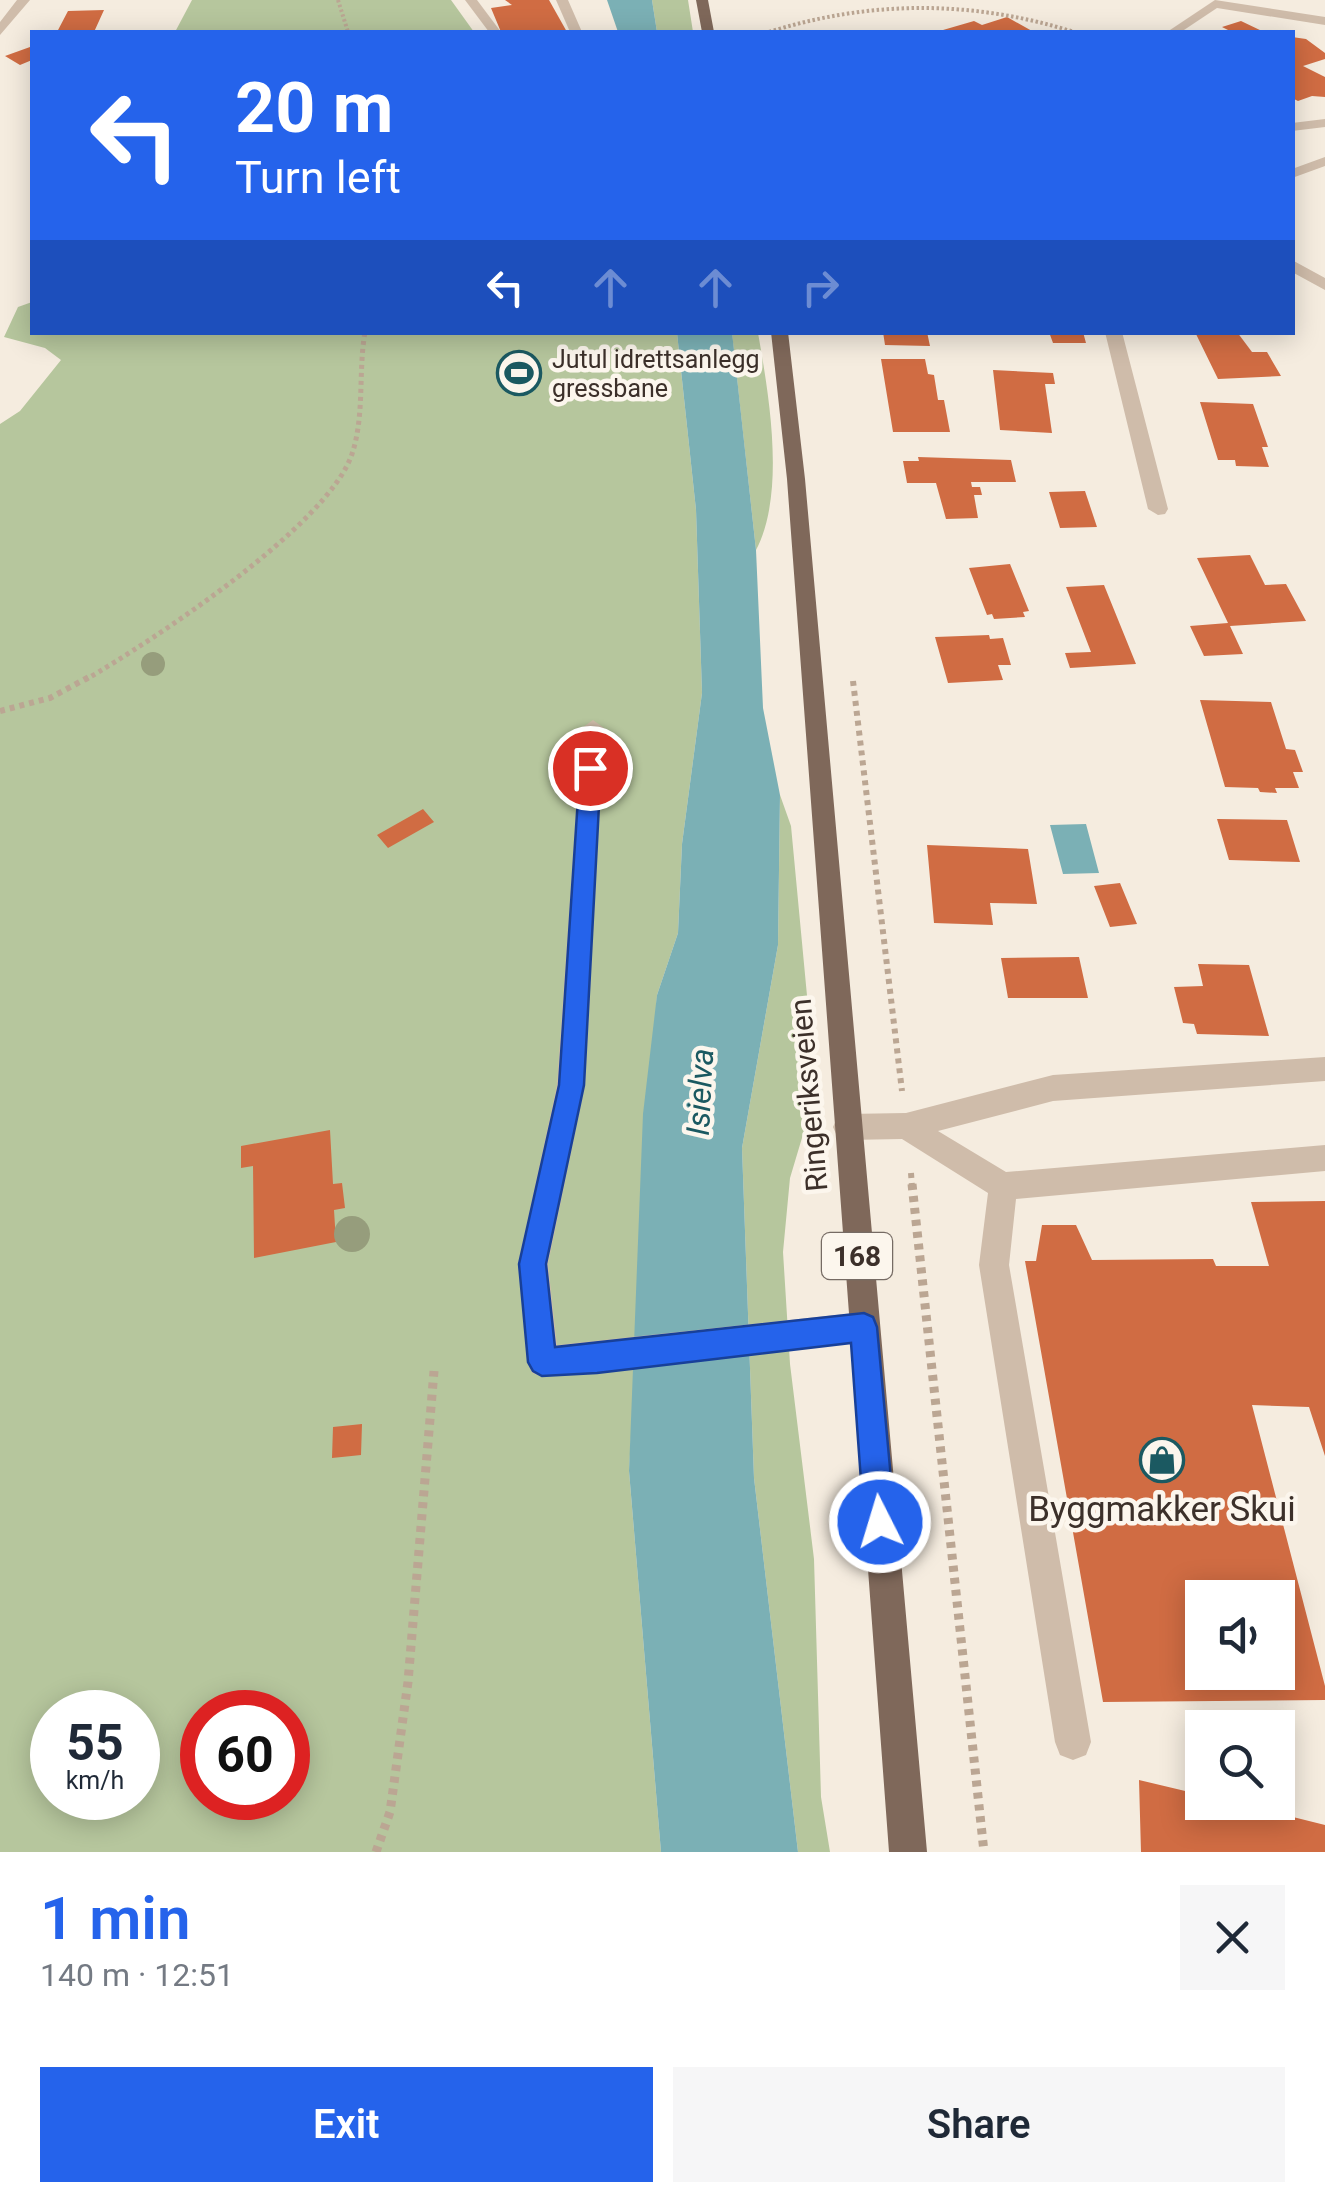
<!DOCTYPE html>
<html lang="en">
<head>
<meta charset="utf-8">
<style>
	:root { --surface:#fff; --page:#f6f6f7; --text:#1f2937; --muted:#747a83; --accent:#2563eb }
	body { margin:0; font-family:Roboto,sans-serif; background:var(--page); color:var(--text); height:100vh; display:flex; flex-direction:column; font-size:38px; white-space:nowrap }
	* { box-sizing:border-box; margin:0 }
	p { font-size:32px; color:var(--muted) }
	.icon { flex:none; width:55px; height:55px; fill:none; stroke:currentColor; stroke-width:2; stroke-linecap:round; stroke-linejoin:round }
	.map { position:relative; height:1852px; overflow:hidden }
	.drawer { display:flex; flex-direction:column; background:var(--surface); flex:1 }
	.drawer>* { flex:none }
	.guide { position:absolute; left:30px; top:30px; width:1265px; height:305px; border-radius:0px; box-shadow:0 5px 25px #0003; background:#2563eb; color:#fff; overflow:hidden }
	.buttons { position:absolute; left:1185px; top:1580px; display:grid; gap:20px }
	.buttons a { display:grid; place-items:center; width:110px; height:110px; border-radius:0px; background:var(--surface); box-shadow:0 5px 25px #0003; font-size:50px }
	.speed { position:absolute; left:30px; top:1690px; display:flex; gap:20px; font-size:50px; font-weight:700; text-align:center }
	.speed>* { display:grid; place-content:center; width:130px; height:130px; border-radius:50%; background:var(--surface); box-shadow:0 5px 25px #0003; line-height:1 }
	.speed small { font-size:25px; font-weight:400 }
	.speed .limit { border:15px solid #d22; background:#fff; color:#111 }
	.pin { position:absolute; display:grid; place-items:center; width:85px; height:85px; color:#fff; margin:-42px; border:5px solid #fff; border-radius:50%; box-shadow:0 2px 10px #0007 }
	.me { position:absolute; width:110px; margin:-55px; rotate:355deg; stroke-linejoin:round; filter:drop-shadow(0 0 8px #0008) }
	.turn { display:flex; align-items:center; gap:35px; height:210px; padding:0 40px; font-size:45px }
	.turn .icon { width:130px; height:130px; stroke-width:2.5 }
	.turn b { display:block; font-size:70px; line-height:85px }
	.lanes { display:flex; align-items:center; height:95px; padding:0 40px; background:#0003; justify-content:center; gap:50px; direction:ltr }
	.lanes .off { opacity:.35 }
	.round { display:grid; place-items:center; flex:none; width:105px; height:105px; border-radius:0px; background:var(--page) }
	.overview { display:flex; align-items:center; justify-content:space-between; height:170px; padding:0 40px }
	h1 { font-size:60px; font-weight:600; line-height:75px; color:var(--accent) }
	.primary-button { display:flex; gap:20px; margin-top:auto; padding:20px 40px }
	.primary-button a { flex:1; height:115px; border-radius:0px; background:var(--accent); color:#fff; font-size:40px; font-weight:600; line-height:115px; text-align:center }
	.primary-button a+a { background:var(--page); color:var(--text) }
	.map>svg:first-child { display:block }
</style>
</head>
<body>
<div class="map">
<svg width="1325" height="1852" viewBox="0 0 1325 1852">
	<rect width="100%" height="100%" fill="#f5ecdf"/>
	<!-- green -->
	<path fill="#b6c69d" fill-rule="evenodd" d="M192,0H451L474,32H175Z
		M652,0H688L693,32H657Z
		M32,302V332L677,333L696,510L702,693L682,844L678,933L657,995L629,1471L661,1852H0V424L20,411L61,360L45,348L4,337L18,307ZM52,1712H138V1798H52ZM202,1712H288V1798H202Z
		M732,333H758C769,395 786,493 756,550Z
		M780,795L791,826L816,1091L790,1178L783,1252L790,1364L814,1559L821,1797L830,1852H798L754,1478L742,1148L778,945Z"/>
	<!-- water -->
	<path fill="#7bb0b5" d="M607,0H652L657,32H618Z
		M732,332L756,550L763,708L780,795L778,945L742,1148L754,1478L798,1852H661L629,1471L643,1114L657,995L678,933L682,844L702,693L696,510L677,333Z
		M1086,824L1099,873L1063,874L1050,825Z"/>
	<!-- building -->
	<path fill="#d06c43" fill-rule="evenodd" d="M505,0H549L567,32H501L491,8L512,5Z
		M104,10L94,32H57L68,11Z
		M1007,17L1032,31L943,30L974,21L982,25Z
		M1241,21L1264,32H1232L1222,27Z
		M1292,37L1306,39L1325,53V59L1303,66L1325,77V97L1312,96L1298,101L1292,98Z
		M30,47L32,60L20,65L5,56Z
		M883,332H927L930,346L885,345Z
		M1049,332H1083L1086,343H1053Z
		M1195,332H1237L1252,352H1267L1281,376L1218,379Z
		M881,359H925L928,374L934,375L938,400H944L950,432H893Z
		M993,370L1053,373L1055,384H1045L1052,433L1000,430Z
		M1200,402L1253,404L1268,447H1262L1269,467L1236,466L1235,460H1218Z
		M918,457L1011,460L1016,482H971L972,487H980L982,495H974L978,518L946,519L936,483H907L903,461H919Z
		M1085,491L1097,527L1060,528L1049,492Z
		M1250,555L1265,585L1286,584L1306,621L1230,626L1243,654L1204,656L1190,626L1228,623L1197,558Z
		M1010,564L1029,611L1023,612L1025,617L994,619L992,614L987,615L969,568Z
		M1104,585L1136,664L1070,668L1065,653L1091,652L1066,587Z
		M989,635L990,639L1003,638L1011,665H998L1003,680L948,683L935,637Z
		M1200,700L1271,702L1286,749L1295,750L1303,772H1293L1299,788H1275L1277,793L1260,792L1258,788L1225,787Z
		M423,809L434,822L388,848L377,835Z
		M1217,819L1287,820L1300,862L1229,860Z
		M927,845L1028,849L1037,904L990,903L993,925L934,923Z
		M1120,883L1137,924L1110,927L1094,886Z
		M1079,957L1088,998H1008L1001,958Z
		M1198,964L1249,965L1269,1036L1197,1034L1194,1024L1183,1023L1174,987L1203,986Z
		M330,1130L333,1184L342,1183L345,1208L334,1210L336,1242L254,1258L253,1166L241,1168V1146Z
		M1325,1201V1456L1309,1407L1252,1405L1325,1686V1700L1103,1702L1025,1261H1036L1042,1225H1076L1092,1260L1213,1259L1216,1266H1269L1251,1202ZM1202,1598H1278V1672H1202Z
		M362,1424L361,1455L332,1458L333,1427Z
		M1139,1780L1202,1795V1802H1233L1325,1825V1852H1141Z"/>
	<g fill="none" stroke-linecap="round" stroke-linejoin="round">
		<!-- path-far3 -->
		<path stroke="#bba693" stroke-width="4" stroke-dasharray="2.5 2.5" stroke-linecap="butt" d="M338,0L348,32
			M769,32C870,0 973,0 1074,32
			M1104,32H1126"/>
		<!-- path-far2 -->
		<path stroke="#bba693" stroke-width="5" stroke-dasharray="4 4" stroke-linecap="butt" d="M85,680C152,641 328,526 352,454C365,415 358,372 365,332"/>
		<!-- path-far1 -->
		<path stroke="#bba693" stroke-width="6" stroke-dasharray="5 5" stroke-linecap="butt" d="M853,681L902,1091
			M0,711L50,698L89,677
			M911,1173L912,1187"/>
		<!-- path -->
		<path stroke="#bba693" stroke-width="9" stroke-dasharray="6 6" stroke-linecap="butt" d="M912,1184L984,1852
			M376,1852L390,1812L408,1682L434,1371"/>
		<!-- lane -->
		<path fill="#cfbcaa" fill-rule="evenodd" d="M465,0H477L501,32H489Z
			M556,0H568L582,32H570Z
			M1215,0L1325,17V25L1217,8L1181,32H1167Z
			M1325,119V127L1292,131V123Z
			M1292,260L1325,278V290L1292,272Z
			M593,720L604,728L585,1085L548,1264L557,1345L863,1312L874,1316L878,1327L874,1338L863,1342L543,1377L532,1373L528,1362L518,1264L557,1085L582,728Z
			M1325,1057V1081L1053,1101L938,1131L1006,1172L1325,1145V1171L1016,1199L1009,1265L1091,1742L1086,1755L1073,1760L1060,1755L1055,1742L979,1265L988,1193L902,1139L847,1140L837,1136L833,1127L837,1118L847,1114L906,1113L1053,1075Z"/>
		<!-- street -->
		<path fill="#cfbcaa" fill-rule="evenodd" d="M17,0H30L0,35V22Z
			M1325,157V166L1292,178V169Z
			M1105,332H1122L1168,509L1165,514L1158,515L1148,509Z"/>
		<!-- primary -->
		<path fill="#7f685a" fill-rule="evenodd" d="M696,0H708L714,32H702Z
			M771,332H788L805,479L927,1852H889L787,479Z"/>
	</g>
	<!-- trees -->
	<g fill="#969d7c">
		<circle cx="153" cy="664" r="12"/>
		<circle cx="352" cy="1234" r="18"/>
	</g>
	<!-- route -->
	<path fill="#2563eb" stroke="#184099" stroke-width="2.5" d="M590,760L601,768L584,1085L546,1264L555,1347L864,1313L873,1317L877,1327L895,1522L890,1532L880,1537L869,1532L864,1522L851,1343L597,1373L542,1376L533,1371L528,1362L519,1264L559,1085L580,768Z"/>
	<!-- icons -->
	<defs>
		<symbol id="stadium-ring" viewBox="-11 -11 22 22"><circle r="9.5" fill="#fcf6ed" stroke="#1b5961" stroke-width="1.5"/><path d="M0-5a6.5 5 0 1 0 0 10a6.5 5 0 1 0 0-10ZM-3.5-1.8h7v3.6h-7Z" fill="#1b5961"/></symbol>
		<symbol id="shop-ring" viewBox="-11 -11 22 22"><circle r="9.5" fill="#fcf6ed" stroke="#1b5961" stroke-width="1.5"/><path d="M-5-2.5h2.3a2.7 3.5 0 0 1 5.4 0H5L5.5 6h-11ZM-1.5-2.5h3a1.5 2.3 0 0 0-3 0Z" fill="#1b5961"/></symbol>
	</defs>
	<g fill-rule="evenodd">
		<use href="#stadium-ring" x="494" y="348" width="50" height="50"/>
		<use href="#shop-ring" x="1137" y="1435" width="50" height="50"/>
	</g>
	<g text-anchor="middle" stroke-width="9" stroke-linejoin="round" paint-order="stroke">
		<!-- far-poi labels -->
		<g font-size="25" fill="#3c302a" stroke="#fcf6ed" text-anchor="start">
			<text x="552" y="368">Jutul idrettsanlegg<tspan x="552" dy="29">gressbane</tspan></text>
		</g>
		<!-- shield labels -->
		<rect fill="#fcf6ed" stroke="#766b64" stroke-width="2.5" x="822" y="1233" width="70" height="46" rx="8"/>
		<g font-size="28" font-weight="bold" fill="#3c302a">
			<text x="857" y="1266">168</text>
		</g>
		<!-- street labels -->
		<g font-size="30" fill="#3c302a" stroke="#fcf6ed">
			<text transform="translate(809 1095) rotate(-95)" y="10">Ringeriksveien</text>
		</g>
		<!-- water labels -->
		<g font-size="32" font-style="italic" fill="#1b5961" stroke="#fcf6ed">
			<text transform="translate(700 1092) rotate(-87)" y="11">Isielva</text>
		</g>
		<!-- near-poi labels -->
		<g font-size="35" fill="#3c302a" stroke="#fcf6ed">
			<text x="1162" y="1521">Byggmakker Skui</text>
		</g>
	</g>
</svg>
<div class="buttons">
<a><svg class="icon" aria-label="sound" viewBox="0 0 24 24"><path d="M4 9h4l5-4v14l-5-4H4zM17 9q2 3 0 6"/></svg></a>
<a><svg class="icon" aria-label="search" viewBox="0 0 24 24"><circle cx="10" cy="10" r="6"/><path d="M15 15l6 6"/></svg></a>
</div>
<div class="speed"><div>55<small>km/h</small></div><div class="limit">60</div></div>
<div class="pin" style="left:590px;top:768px;background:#d93025"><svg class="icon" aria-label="arrive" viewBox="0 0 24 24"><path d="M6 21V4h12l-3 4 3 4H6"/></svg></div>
<svg class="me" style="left:880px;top:1522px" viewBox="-20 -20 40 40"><circle r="17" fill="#2563eb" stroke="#fff" stroke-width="3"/><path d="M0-11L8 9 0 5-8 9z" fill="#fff"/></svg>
<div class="guide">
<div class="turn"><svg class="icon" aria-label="left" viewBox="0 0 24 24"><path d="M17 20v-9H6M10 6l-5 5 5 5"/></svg><div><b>20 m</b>Turn left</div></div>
<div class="lanes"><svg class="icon" aria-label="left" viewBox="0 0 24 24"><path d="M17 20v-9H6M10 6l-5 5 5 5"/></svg><svg class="icon off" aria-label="ahead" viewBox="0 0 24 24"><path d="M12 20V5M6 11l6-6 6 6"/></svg><svg class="icon off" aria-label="ahead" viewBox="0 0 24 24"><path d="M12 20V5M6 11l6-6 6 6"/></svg><svg class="icon off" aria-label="right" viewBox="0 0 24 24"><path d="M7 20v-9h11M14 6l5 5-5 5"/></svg></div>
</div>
</div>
<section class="drawer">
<div class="overview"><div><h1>1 min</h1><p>140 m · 12:51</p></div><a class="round"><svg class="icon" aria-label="close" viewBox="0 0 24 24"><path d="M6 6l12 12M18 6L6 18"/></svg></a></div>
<div class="primary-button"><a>Exit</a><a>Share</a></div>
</section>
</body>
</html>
